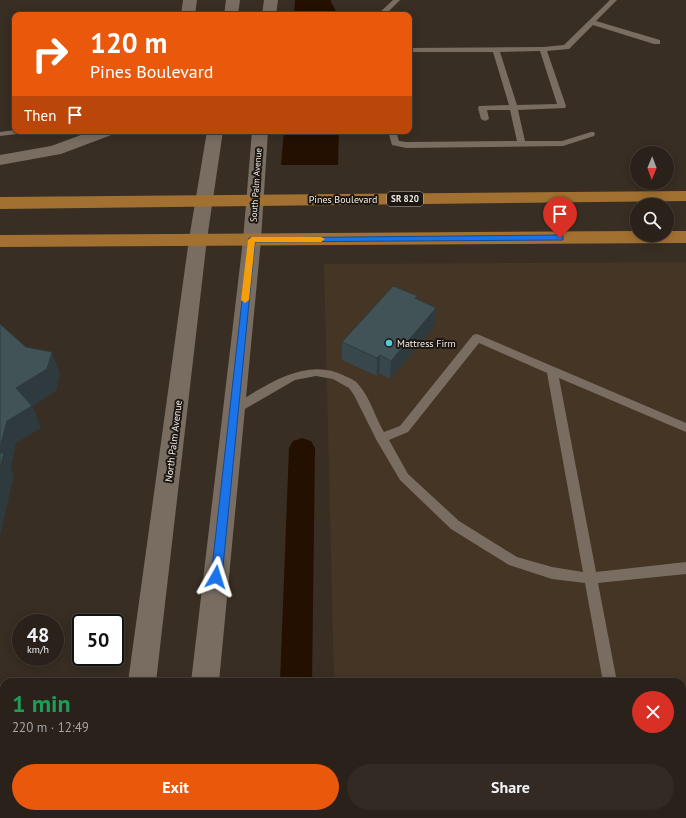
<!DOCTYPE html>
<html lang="en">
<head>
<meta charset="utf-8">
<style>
	:root { --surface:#2a221a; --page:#322a23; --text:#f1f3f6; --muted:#a5a4a2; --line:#463f39; --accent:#ea580c }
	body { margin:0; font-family:"PT Sans",sans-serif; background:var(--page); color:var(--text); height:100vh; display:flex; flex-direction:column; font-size:15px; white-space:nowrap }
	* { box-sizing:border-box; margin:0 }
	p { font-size:13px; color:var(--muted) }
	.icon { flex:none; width:22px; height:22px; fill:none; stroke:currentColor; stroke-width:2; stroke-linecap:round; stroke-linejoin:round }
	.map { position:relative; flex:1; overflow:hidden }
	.panel { position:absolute; left:0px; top:678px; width:686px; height:140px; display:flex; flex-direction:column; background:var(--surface); border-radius:12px 12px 0 0; box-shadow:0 2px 10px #0003,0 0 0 1px var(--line) }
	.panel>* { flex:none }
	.banner { position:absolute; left:12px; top:12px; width:400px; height:122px; border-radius:8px; box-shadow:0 2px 10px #0003,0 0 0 1px var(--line); background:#ea580c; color:#fff; overflow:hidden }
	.needle { width:26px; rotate:181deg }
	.buttons { position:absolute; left:630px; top:146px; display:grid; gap:8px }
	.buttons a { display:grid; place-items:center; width:44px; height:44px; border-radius:50%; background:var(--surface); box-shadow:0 2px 10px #0003,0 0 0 1px var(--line); font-size:20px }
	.speed { position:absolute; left:12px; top:614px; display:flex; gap:8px; font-size:20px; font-weight:700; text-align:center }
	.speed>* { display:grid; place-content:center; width:52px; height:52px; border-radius:50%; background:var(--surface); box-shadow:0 2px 10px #0003,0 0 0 1px var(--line); line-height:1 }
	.speed small { font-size:10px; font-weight:400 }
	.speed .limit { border:2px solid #111; border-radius:6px; background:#fff; color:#111 }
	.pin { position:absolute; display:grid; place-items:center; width:34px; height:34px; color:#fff; margin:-41px -17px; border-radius:50% 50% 50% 0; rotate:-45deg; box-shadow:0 0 4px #0007 }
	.pin .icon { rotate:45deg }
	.me { position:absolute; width:44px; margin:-22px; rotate:6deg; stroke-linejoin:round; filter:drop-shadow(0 0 3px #0008) }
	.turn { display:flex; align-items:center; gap:14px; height:84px; padding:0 12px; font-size:18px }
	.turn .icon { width:52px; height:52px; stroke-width:2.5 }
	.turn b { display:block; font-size:28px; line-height:34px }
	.then { display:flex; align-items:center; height:38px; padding:0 12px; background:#0003; gap:8px; font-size:15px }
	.round { display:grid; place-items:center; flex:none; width:42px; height:42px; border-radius:21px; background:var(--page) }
	.overview { display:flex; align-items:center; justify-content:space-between; height:68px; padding:0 12px }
	h1 { font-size:24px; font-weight:700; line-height:30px; color:#1e9e55 }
	.button { display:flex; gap:8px; margin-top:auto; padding:8px 12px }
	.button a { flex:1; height:46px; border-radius:24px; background:var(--accent); color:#fff; font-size:16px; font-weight:700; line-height:46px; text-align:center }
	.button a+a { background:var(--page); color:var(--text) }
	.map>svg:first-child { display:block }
</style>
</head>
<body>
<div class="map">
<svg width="686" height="818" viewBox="0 0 686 818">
	<rect width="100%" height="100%" fill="#382e23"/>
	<!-- built -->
	<path fill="#443525" d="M686,262V818H337V814H682V682H334L324,264Z"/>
	<!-- water -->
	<path fill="#231000" d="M295,0H331V2L338,15H294Z
		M284,131H339L338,165H281Z"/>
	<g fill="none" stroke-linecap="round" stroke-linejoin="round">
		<!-- canal -->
		<path fill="#231000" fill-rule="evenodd" d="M302,438L311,441L315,448L312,682H280L289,448L293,441Z
			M276,814H310V818H276Z"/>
		<!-- service -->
		<path fill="#796d61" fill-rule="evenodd" d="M393,0H400L385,15H377Z
			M610,0H617L596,21L660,40V44H654L593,25L569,49L547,51L566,106L565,108L518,110L525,141H562L591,132H594L595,134L594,136L563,146L406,148L392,145L388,131H396L399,141L406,142L517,141L510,110H487L489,119L485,121L481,119L478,108L479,106L509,105L493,52H409V48L543,47L564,45ZM540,51L557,104L517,105L500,52Z
			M15,130V131H30L26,133L0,136V132Z
			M477,334L686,423V432L559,378L596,572L686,562V574L598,583L617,682H603L585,583L552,579L509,565L451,529L400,480L377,441L354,395L349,388L333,379L316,376L295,380L238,413L234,414L230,413L228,410L230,407C264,387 305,355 345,376C349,378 355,380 358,384C370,397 375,417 384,432L400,426L473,335ZM479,343L547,373L583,572L552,567L517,557L459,521L408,474L389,440L408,432Z
			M628,814H644V818H628Z"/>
		<!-- minor -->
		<path fill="#796d61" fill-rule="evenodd" d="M183,0H197L195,15H181Z
			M92,131H116L114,134L61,154L0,165V155L51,146Z"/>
		<!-- secondary -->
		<path fill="#796d61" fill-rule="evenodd" d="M226,0H240L238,15H224Z
			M264,0H278L276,15H262Z
			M207,131H223L207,239L156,682H128L189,239Z
			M252,131H268L261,240L219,682H191L243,240Z
			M110,814H140V818H110Z
			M177,814H207L206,818H176Z"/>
		<!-- trunk -->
		<path fill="#a27131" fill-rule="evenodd" d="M686,191V201L0,209V197Z
			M637,231V235H667V231H686V243L0,247V235Z"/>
	</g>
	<!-- wall -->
	<path fill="#38474b" d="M417,299L436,308L435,326L390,379L379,373L377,376L342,360V342Z"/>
	<!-- shaded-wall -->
	<path fill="#2e3a3d" d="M436,308L435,326L390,379L391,361Z
		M52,352L60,374L56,391L33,406L41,428L16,443L11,468L14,475L0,536V448L7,421L16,388Z
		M380,355L379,373L377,376V358Z"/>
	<!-- building -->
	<path fill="#415357" stroke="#2e3a3d" d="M393,286L418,296L415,298L436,308L391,361L380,355L377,358L342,342Z
		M0,324L26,347L52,352L47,369L16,388L32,406L7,421L0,448Z
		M0,453H4L0,469Z"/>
	<!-- route -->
	<path fill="#1a73e8" stroke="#114b97" d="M560,235L563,236V240L255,242L222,577L220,580L216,582L213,580L211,577L249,238Z"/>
	<!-- slow -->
	<path fill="#f59e0b" d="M252,237H321L325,239L321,242H255L249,300L245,303L241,300L248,240Z"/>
	<!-- markers -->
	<circle fill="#54cade" stroke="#1c1712" stroke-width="1.5" cx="389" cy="343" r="4"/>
	<g text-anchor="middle" stroke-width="4" stroke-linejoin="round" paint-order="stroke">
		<!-- far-street labels -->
		<g font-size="9" fill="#f4ede6" stroke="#1c1712">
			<text transform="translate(256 185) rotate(-86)" y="3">South Palm Avenue</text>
		</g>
		<!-- shield labels -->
		<rect fill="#1c1712" stroke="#b3ada6" stroke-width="1" x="387" y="192" width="36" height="14" rx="3"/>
		<g font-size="9" font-weight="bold" fill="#f4ede6">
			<text x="405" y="202">SR 820</text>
		</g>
		<!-- street labels -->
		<g font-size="10" fill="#f4ede6" stroke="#1c1712">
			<text x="343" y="203">Pines Boulevard</text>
			<text transform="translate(173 441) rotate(-83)" y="4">North Palm Avenue</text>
		</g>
		<!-- poi labels -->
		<g font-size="10" fill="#f4ede6" stroke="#1c1712" text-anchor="start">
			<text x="397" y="347">Mattress Firm</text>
		</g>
	</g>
</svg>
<div class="buttons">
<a><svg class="needle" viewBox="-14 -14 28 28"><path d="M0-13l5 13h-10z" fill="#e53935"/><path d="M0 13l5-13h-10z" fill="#a5a4a2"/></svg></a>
<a><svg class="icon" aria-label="search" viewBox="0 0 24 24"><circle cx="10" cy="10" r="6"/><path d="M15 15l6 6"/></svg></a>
</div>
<div class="speed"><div>48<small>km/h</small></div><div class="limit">50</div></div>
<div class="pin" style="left:560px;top:238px;background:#d93025"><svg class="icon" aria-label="arrive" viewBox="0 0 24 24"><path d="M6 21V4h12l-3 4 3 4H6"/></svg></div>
<svg class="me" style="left:216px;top:577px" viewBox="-20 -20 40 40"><path d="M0-17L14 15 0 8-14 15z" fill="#1a73e8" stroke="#fff" stroke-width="4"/></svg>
<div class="banner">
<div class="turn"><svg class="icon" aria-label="right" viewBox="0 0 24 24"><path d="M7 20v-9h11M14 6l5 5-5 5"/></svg><div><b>120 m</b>Pines Boulevard</div></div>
<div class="then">Then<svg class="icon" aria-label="arrive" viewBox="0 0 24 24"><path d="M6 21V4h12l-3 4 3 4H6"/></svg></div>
</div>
<section class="panel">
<div class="overview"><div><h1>1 min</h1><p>220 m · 12:49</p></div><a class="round" style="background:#d93025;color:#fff"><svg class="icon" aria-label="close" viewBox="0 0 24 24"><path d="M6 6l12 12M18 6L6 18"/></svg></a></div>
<div class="button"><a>Exit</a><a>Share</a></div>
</section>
</div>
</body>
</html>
